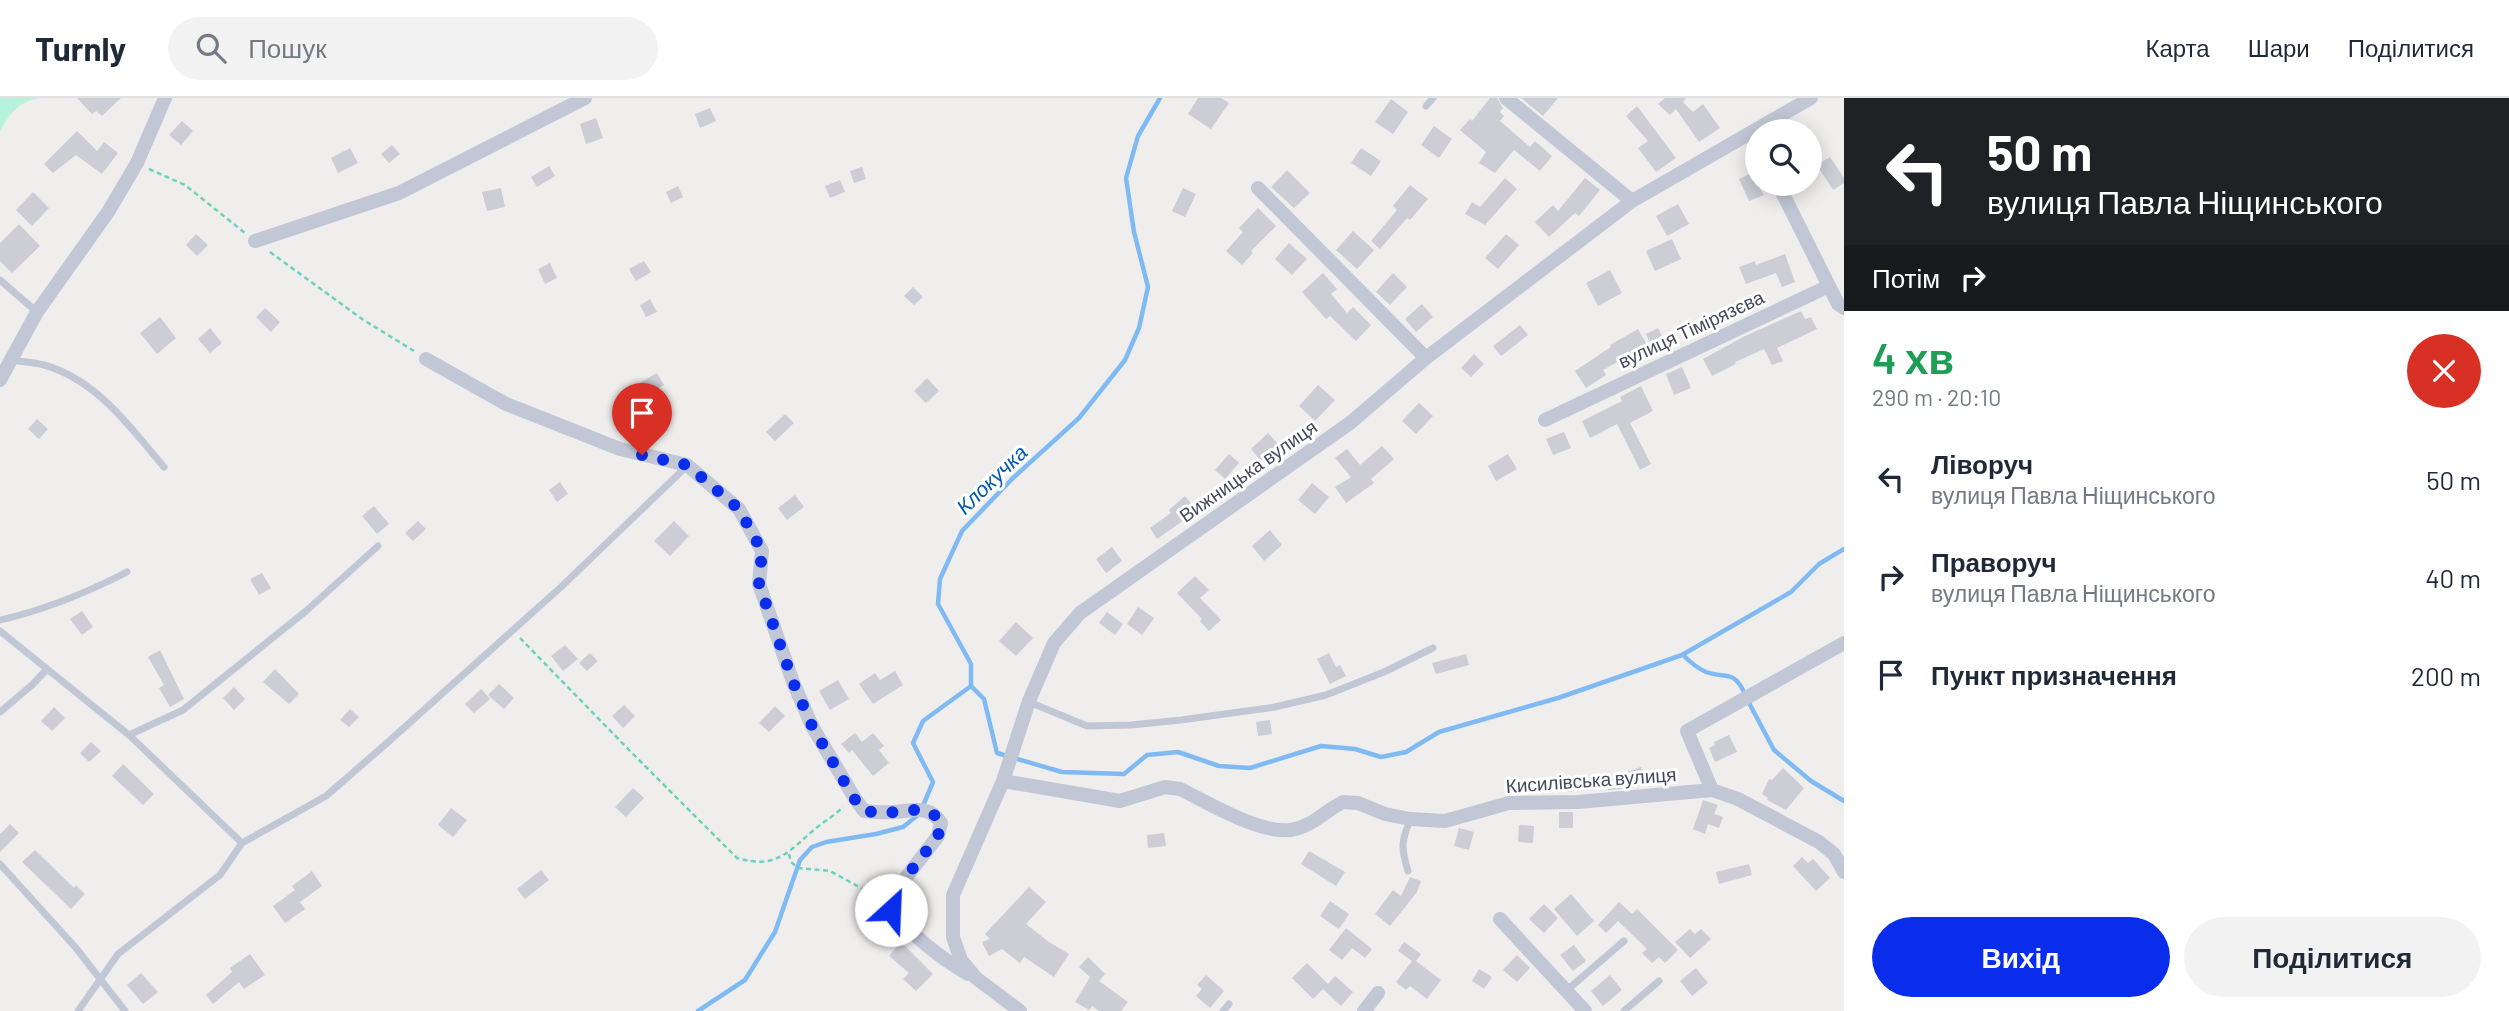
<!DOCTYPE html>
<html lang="uk">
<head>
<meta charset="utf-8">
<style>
	:root { --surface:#fff; --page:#f2f2f3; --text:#1f2937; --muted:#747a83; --line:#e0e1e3; --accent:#0a2dec }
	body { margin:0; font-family:Barlow,sans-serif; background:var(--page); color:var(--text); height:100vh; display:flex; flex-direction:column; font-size:26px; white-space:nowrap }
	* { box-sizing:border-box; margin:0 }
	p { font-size:23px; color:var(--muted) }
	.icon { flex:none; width:38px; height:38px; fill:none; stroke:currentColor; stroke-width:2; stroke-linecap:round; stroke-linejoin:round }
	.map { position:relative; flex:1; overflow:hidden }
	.details { display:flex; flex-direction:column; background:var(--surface); width:665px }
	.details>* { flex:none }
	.hud { background:#202124; color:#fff; overflow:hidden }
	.controls { position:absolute; left:1745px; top:21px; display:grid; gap:14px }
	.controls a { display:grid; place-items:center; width:77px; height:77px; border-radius:50%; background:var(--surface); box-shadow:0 4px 18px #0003; font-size:35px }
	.pin { position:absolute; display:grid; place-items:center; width:60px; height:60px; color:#fff; margin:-72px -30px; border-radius:50% 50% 50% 0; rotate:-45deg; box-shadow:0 0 7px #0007 }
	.pin .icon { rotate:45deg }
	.me { position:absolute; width:77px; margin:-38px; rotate:25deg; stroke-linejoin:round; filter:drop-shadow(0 0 5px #0008) }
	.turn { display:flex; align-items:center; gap:24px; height:147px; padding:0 28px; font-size:32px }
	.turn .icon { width:91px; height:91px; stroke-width:2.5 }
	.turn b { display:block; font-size:49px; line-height:60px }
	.then { display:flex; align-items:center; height:66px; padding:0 28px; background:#0003; gap:14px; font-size:26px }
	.round { display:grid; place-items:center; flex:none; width:74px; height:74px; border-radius:37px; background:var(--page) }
	.head { display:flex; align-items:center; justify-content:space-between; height:119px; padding:0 28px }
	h1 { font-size:42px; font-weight:600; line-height:52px; color:#1e9e55 }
	.primary-button { display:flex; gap:14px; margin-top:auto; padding:14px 28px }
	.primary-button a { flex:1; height:80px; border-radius:42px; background:var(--accent); color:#fff; font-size:28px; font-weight:600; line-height:80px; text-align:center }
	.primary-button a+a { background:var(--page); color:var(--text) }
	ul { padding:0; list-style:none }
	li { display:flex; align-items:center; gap:21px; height:98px; padding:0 28px }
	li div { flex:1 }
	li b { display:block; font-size:26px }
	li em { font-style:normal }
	header { display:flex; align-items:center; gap:42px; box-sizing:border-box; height:98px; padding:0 35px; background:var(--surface); border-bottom:2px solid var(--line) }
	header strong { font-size:33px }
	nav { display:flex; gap:38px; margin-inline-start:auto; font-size:24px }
	.search { width:490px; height:63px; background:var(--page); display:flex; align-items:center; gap:18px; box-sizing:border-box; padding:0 24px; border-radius:38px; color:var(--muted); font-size:26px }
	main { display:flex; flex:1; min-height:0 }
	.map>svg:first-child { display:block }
</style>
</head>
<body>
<header>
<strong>Turnly</strong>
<div class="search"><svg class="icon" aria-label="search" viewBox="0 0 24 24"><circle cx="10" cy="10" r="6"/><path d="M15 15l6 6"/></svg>Пошук</div>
<nav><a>Карта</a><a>Шари</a><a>Поділитися</a></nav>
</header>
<main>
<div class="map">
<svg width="1844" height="913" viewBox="0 0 1844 913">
	<rect width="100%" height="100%" fill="#f0eded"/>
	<!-- green -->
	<path fill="#b6f2de" d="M0,0H41C19,3 11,14 0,33Z"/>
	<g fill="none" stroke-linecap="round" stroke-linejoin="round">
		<!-- stream -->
		<path stroke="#80baf3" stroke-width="4.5" d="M1683,557C1690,564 1697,570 1706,574C1725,581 1733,571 1744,594
			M971,588L984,601L997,655L1062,674L1124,676L1147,657L1178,654L1219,668L1250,670L1321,648L1355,651L1381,659L1406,654L1439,634L1558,600L1682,557L1791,494L1819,466L1844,451
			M1748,603L1774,652L1811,683L1844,703
			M922,710L933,684L913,645L923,623L971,588V566L938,506L940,481L962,433L1013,380L1079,320L1125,262L1139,230L1148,189L1134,134L1126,80L1138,38L1160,0
			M698,913L745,882L775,834L800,762L812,749L826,744L876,736L903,729L918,717"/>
	</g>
	<!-- building -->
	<path fill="#cccdd5" d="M77,0H121L102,18L96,13L92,16Z
		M1198,0H1221L1229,5L1211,31L1188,16Z
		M1490,0H1497L1503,10L1500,14L1504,18L1500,23L1530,49L1535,43L1552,58L1540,73L1514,52L1495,75L1479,65L1486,54L1460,32L1470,21L1472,23Z
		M1521,0H1558L1543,18Z
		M1665,0H1686L1683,4L1693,14L1703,6L1720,30L1699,44L1676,11L1670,17L1658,6Z
		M1391,1L1408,14L1393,36L1375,24Z
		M1637,8L1676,60L1656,74L1638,50L1648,43L1626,18Z
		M710,10L716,23L700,30L695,16Z
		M596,20L603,40L586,46L580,26Z
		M182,23L193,33L181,47L169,37Z
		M1434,28L1452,41L1439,60L1421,47Z
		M77,33L97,53L104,44L118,55L102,76L76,57L53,75L44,66Z
		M392,47L400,56L389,65L381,56Z
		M350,50L358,65L338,75L331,60Z
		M1361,50L1381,63L1371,78L1351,65Z
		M1830,59L1844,80V85L1833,92L1817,67Z
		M549,68L555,78L537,89L531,79Z
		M862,69L866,81L854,85L850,73Z
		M1287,72L1310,95L1294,110L1271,89Z
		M1754,74L1757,86L1764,97L1749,103L1739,81Z
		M1505,80L1517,91L1485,127L1465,116L1472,104L1480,109Z
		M1585,80L1600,92L1579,118L1575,115L1549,139L1535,124L1553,107L1558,113Z
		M840,82L845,94L830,100L825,88Z
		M1410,87L1428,101L1410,122L1407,120L1380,151L1371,143L1397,112L1393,108Z
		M678,88L683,99L671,105L666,94Z
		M501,90L505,109L487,113L482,94Z
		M1183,90L1196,96L1185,119L1172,113Z
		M33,94L49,110L32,128L16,112Z
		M1678,106L1689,126L1667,138L1656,118Z
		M1258,110L1276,128L1251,153L1253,155L1242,167L1226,153L1243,134L1239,130Z
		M19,126L40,148L12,175L0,163V145Z
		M1353,133L1374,152L1357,171L1336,152Z
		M196,136L208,147L197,158L186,147Z
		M1506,136L1519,147L1498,171L1485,160Z
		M1672,141L1681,161L1655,173L1646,153Z
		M1289,145L1307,161L1292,177L1275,161Z
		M1785,156L1795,184L1782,189L1776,175L1746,186L1739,169L1755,163L1756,167Z
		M644,163L651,174L636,183L629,171Z
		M550,165L557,180L545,186L538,171Z
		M1610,172L1622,195L1598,208L1586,185Z
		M1323,175L1337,191L1331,196L1347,215L1353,209L1371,227L1356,243L1330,218L1326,221L1302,194Z
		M1393,175L1407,189L1390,207L1376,194Z
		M913,189L923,199L914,207L904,198Z
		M650,201L657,214L646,219L640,207Z
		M1422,206L1433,219L1416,234L1405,221Z
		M265,210L280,224L271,234L256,219Z
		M1801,213L1805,221L1811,219L1817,231L1777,250L1783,263L1772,267L1764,251L1735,264L1736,266L1712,278L1703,261L1745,238Z
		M160,219L176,240L157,256L140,235Z
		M1520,227L1528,237L1501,258L1493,248Z
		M210,230L222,245L210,255L198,241Z
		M1658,230L1666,247L1654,253L1646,236Z
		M1638,231L1647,247L1603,272L1606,277L1586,290L1575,273L1611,249L1610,247Z
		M1474,256L1484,266L1471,279L1461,270Z
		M1682,269L1691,290L1674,297L1666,276Z
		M657,275L664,287L634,304L627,292Z
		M927,280L939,293L926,305L914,293Z
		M1318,287L1335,302L1315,323L1299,308Z
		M1641,288L1653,313L1630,325L1651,366L1640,372L1617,326L1590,340L1582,323L1622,303L1620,299Z
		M1419,305L1433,318L1416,336L1402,323Z
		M785,316L794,325L775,343L766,334Z
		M37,321L48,331L39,341L28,331Z
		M1564,334L1571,350L1553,357L1546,341Z
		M1268,335L1279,347L1261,363L1251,351Z
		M1382,348L1394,361L1371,381L1374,385L1346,405L1335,389L1351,379L1335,360L1347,351L1360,367Z
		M1229,356L1239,365L1225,381L1215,372Z
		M1508,356L1517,371L1496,383L1488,368Z
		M560,384L568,396L557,404L549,392Z
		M1312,385L1329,399L1315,416L1298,402Z
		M795,397L804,409L787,422L778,410Z
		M1185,398L1197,413L1157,441L1150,430L1171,415L1169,412Z
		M374,408L389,426L377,436L362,418Z
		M418,423L426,431L413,443L405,435Z
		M674,423L689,438L670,458L654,443Z
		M1270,432L1282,447L1264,463L1252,448Z
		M1112,449L1122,463L1106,475L1096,461Z
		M262,475L271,490L259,497L250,481Z
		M1195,478L1209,492L1200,500L1221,522L1209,533L1200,523L1202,521L1177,495Z
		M1138,509L1154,520L1142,537L1127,526Z
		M82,513L93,529L82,537L70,521Z
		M1107,514L1123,526L1115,537L1099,525Z
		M1016,524L1033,540L1016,558L999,543Z
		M565,547L578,561L563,573L551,558Z
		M160,552L184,601L170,609L159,590L164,587L148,559Z
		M590,555L598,563L587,573L579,565Z
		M1329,555L1336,569L1340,567L1346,578L1330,586L1317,561Z
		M1466,556L1469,567L1436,576L1432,565Z
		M275,571L299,596L289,606L263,584Z
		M895,573L903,587L873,606L859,586L875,575L880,582Z
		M838,582L849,601L830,612L819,593Z
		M499,586L514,600L504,611L488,597Z
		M234,589L245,601L234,612L223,600Z
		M481,591L490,601L474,615L465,606Z
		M624,607L635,618L623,630L612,618Z
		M775,608L785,618L769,634L759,625Z
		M54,609L65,620L52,633L41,623Z
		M350,611L359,619L349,629L340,622Z
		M1270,622L1272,636L1258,638L1256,624Z
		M855,635L862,644L873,635L884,648L879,652L889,665L873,678L852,652L849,655L841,646Z
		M1729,637L1737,654L1715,664L1709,650L1715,647L1714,644Z
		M91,644L101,653L89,664L80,655Z
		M123,666L154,696L143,707L112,678Z
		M1641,669L1646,685L1632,690L1608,692L1605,682Z
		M1783,670L1804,690L1786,712L1767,702L1768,700L1762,696L1769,681L1772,682Z
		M1557,678L1574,680L1572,694L1555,693Z
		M633,690L644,700L626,719L615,709Z
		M1703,702L1718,707L1714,716L1723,719L1719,730L1708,726L1705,736L1693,731Z
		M451,710L467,722L453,739L438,727Z
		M1559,714H1573V730H1559Z
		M10,726L19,735L0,754V736Z
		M1519,727L1534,728L1533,745L1518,744Z
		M1459,730L1474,734L1469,752L1454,748Z
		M1164,735L1166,748L1148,750L1147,737Z
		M35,752L74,790L76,787L85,796L71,811L22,764Z
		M1309,753L1345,774L1336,788L1301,766Z
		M1802,759L1808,765L1813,761L1830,780L1816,793L1793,768Z
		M1749,766L1752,777L1719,786L1716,774Z
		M541,772L549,782L525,801L517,791Z
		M312,773L322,788L300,804L305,811L285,825L273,808L295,792L292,788Z
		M1410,779L1421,783L1417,794L1390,828L1375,816L1393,792L1401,798Z
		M1029,789L1046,804L1026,826L1049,844L1069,856L1054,879L1024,859L1020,865L1002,851L989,858L982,844L990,841L985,836Z
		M1571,796L1594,823L1577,838L1554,811Z
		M1330,803L1349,816L1339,831L1320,818Z
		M1619,804L1632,816L1637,811L1678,852L1665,865L1659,859L1652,865L1642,855L1647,851L1618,823L1606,835L1598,827Z
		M1544,806L1558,820L1544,835L1529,821Z
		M1346,830L1372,851L1365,860L1352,850L1342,862L1329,852Z
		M1690,831L1695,836L1701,831L1711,841L1690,860L1675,844Z
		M901,844L933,876L916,893L903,881L909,875L889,858Z
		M1404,844L1421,856L1416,863L1441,882L1427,901L1410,888L1406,892L1396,884L1412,863L1398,853Z
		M1574,847L1586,863L1573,873L1560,857Z
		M250,856L265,877L244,891L239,884L213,906L206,897L232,874L230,870Z
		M1517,857L1530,870L1517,884L1503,872Z
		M1088,859L1105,876L1099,883L1128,904L1121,913H1099L1092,908L1089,912L1075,904L1090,879L1079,869Z
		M1307,865L1328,886L1335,878L1353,894L1341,908L1323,891L1327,887L1313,901L1292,880Z
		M1696,870L1708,885L1692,898L1680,883Z
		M1479,871L1492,879L1484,891L1472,883Z
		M141,875L158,894L143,906L127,887Z
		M1206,877L1224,893L1210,910L1196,898L1202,891L1197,887Z
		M1610,877L1622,892L1603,908L1591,893Z"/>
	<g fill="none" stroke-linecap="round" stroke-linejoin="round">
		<!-- path -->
		<path stroke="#6cd2bd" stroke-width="2.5" stroke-dasharray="5 3.5" stroke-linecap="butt" d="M149,71L185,87L245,135
			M270,154L362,221L414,253
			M520,540L630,653L737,760C777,772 789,753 816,730C825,723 835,717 843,709
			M789,756L791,764L798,770L830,773L870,795L880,803"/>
		<!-- service -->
		<path stroke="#c2c7d6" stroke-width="7" d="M1426,8L1433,0
			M0,182L37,214
			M11,262C22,264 33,264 44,267C97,282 130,329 164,369
			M0,522C45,512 86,495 127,474
			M0,533L129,637L242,745
			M1029,604L1087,628L1131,627L1181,622L1275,609L1326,597L1384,574L1433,550
			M0,614L32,587L47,571
			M129,637L183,612L306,513L378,448
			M0,766L76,850L125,913
			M1408,773C1401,750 1401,744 1410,722
			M1567,892L1624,843
			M78,913L118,856L220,777L242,745L326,698L387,645L561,489L687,368
			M1223,913L1229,906
			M1624,913L1659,883"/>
		<!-- minor -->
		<path stroke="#c2c7d6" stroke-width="14" d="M1506,0L1632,103
			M1778,86L1829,188
			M1258,90L1426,260
			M255,143L399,95L585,0
			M426,261L506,306L620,351L687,367L739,411L762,453L759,486L793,584L812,628L854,699L864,713C874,714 884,715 894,714C911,713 930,706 941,725L938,738L907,778L891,812C914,839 937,858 968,876
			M0,282L37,214L108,114L137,65L165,0
			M1545,322L1829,188L1838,206L1844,210
			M1003,683L1120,703L1165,689L1180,691C1209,705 1259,736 1291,732C1312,729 1326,712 1343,704L1358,705L1385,716L1410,721L1445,723L1509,705L1578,704L1712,692L1738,701L1819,744L1834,756L1844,774
			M1712,692L1687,633L1844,545
			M1500,821L1585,913
			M1020,913L976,880L961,862L953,839V797L1003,683L1029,603L1054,545L1080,515L1350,325L1426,260L1632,103L1811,0
			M1364,913L1378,895"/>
	</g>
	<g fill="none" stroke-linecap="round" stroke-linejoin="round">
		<!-- route -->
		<path stroke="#0a2dec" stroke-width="12" stroke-dasharray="0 21.6" d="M642,357L687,367L739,411L762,453L759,486L793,584L812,628L853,699L864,713C874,714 884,715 894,714C911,713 930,706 941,725L938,738L907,778L891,812"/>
	</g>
	<g text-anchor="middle" stroke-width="6" stroke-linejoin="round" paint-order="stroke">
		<!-- street labels -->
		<g font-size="19" fill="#444a5c" stroke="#fff">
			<text transform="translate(1691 231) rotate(-25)" y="7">вулиця Тімірязєва</text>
			<text transform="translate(1248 373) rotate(-35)" y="7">Вижницька вулиця</text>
			<text transform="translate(1591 682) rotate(-4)" y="7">Кисилівська вулиця</text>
		</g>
		<!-- water labels -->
		<g font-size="21" font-style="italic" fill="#015ab2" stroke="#fff">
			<text transform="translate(992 382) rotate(-44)" y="7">Клокучка</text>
		</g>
	</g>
</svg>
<div class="controls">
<a><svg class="icon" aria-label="search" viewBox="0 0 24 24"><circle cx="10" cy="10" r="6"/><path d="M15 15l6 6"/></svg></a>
</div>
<div class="pin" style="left:642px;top:357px;background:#d93025"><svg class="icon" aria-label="arrive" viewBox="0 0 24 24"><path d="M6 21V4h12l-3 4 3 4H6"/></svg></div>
<svg class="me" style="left:891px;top:812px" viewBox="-20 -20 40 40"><circle r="19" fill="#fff"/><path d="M0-13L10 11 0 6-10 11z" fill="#0a2dec"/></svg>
</div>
<section class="details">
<div class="hud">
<div class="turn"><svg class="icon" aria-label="left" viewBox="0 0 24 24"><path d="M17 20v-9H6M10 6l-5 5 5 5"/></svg><div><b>50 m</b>вулиця Павла Ніщинського</div></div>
<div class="then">Потім<svg class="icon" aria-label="right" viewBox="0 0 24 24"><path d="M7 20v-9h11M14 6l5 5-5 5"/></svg></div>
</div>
<div class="head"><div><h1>4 хв</h1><p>290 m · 20:10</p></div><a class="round" style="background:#d93025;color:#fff"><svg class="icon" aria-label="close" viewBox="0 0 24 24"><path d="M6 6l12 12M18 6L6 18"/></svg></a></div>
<ul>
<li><svg class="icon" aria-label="left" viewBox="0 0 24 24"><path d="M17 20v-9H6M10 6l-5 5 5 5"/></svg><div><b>Ліворуч</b><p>вулиця Павла Ніщинського</p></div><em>50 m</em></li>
<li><svg class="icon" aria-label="right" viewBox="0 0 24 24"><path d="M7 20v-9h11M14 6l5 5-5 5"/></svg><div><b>Праворуч</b><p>вулиця Павла Ніщинського</p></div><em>40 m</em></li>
<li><svg class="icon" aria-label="arrive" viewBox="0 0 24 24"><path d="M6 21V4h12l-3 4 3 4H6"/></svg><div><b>Пункт призначення</b></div><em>200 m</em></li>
</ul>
<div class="primary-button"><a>Вихід</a><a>Поділитися</a></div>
</section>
</main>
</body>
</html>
